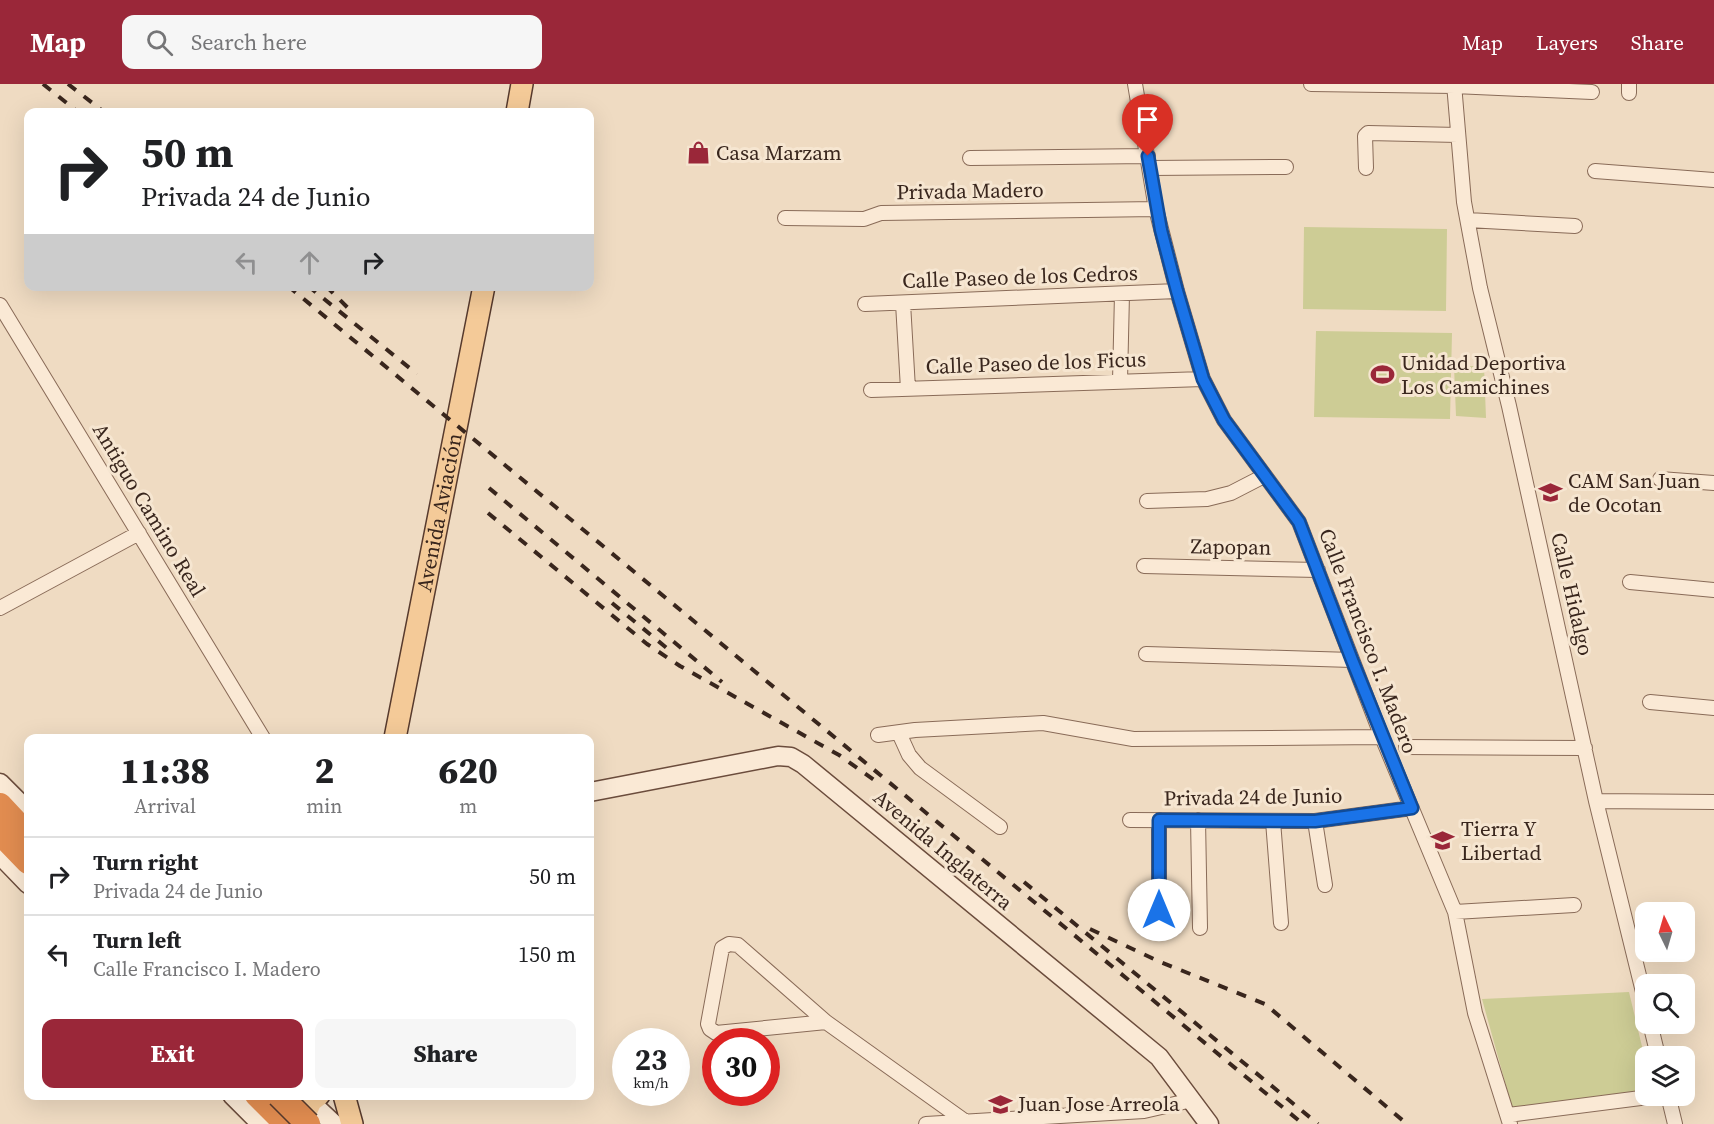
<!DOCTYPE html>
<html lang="en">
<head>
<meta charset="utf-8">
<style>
	:root { --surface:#fff; --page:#f6f6f6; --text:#202124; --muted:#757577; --line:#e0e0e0; --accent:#9a2739 }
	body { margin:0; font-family:"Source Serif 4",serif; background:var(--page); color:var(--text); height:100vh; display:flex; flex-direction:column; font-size:22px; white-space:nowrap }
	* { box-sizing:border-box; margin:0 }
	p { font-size:20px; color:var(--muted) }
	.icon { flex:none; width:33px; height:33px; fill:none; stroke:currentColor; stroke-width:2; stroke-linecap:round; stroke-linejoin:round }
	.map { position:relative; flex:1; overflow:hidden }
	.drawer { position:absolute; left:24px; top:650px; width:570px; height:366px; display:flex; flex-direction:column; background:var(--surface); border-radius:12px; box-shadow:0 6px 24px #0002 }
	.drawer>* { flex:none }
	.hud { position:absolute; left:24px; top:24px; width:570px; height:183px; border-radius:12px; box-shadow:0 6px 24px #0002; background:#fff; color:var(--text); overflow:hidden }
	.needle { width:39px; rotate:355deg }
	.fabs { position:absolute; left:1635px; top:818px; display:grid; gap:12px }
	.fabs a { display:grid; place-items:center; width:60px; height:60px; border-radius:12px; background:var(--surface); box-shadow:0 6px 24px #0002; font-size:30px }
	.speed { position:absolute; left:612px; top:944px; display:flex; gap:12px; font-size:30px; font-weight:700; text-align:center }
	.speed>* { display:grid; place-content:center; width:78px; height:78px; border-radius:50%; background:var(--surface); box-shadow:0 6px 24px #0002; line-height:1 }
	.speed small { font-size:15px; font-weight:400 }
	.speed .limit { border:9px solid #d22; background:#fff; color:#111 }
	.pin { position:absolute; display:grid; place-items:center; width:51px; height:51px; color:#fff; margin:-62px -26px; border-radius:50% 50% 50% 0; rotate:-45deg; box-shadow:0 0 6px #0007 }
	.pin .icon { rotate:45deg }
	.me { position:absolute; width:66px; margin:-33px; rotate:0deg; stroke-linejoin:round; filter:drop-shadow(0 0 4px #0008) }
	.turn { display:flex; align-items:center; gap:21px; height:126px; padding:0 18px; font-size:27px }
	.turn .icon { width:78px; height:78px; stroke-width:2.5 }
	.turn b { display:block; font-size:42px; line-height:51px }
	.lanes { display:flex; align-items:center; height:57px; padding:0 18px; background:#0003; justify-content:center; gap:30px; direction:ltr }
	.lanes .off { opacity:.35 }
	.eta { display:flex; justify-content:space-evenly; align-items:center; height:102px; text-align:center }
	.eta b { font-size:36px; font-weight:800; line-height:42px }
	.action { display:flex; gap:12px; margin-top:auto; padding:12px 18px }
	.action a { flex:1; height:69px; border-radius:12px; background:var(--accent); color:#fff; font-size:24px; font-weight:800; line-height:69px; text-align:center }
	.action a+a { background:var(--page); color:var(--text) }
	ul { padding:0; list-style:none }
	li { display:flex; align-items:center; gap:18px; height:78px; padding:0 18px; border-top:2px solid var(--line) }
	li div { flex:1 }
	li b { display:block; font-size:22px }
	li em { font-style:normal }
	header { display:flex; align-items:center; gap:36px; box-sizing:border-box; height:84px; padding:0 30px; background:var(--accent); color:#fff }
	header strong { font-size:28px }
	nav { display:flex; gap:33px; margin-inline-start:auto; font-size:21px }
	.search { width:420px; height:54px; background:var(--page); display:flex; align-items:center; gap:15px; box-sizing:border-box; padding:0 21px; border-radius:12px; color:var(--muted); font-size:22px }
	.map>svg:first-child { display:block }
</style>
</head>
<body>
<header>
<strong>Map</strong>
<div class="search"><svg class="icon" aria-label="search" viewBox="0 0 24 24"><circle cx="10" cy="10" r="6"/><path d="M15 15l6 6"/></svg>Search here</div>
<nav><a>Map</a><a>Layers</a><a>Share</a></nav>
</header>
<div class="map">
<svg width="1714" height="1040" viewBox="0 0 1714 1040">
	<rect width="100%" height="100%" fill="#efdbc2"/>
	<!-- green -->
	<path fill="#cdcc95" d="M1304,143L1447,145L1446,227L1303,225Z
		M1316,247L1452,249L1450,335L1314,333Z
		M1454,282H1484L1486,334L1456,332Z
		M1629,908L1645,975V1010L1513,1027L1482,915Z"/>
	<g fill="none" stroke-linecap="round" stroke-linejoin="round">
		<defs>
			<path id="street" d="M1135,0L1156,125L1177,207L1203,295L1224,336L1299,438L1304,451L1382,653L1455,828L1475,929L1510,1040
				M1311,0L1454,2L1592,8
				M1454,0L1464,118L1480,204L1509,322L1596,717L1646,920
				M1629,9V0
				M970,74L1148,72
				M1150,84L1286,83
				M1366,84L1365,52L1368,49L1458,51
				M1595,87L1714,96
				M785,134L864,135L881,129L1156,125
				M1468,136L1575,142
				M903,219L908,305
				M865,220L1177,207
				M0,221L263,654
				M1120,297L1122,210
				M871,306L1203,295
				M1660,395L1714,399
				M1147,417L1207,415L1231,409L1264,392
				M1144,482L1318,486
				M1630,498L1714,506
				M0,524L139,449
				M1146,570L1352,576
				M1650,618L1714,624
				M899,649L909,671L920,684L1000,743
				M878,651L915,646L1043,639L1133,655L1382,653
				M1406,663L1585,664
				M1596,717L1714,718
				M1130,736L1315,737L1412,724
				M1198,736L1200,844
				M1273,737L1281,839
				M1315,737L1325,801
				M1455,828L1574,821
				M1159,849V736
				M826,938L716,949L710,945L708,940L722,864L729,860L738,861L826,938L966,1038L967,1040
				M1650,939L1658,972
				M1668,1011L1675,1040
				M1508,1031L1664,1011
				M926,1040L1144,1027L1192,1016"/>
			<path id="secondary" d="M0,699L28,727
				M590,708L778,672L791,673L803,680L1159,973L1209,1040
				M0,771L28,800
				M232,1011L261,1040
				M303,1011L334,1040"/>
			<g id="primary">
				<path d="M517,28L522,0"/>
				<path id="s1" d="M395,654L484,202"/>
				<path d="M344,1011L352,1040"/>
				<path d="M301,1040L311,1017L319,1011"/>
			</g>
			<path id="highway" d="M0,721L28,751
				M0,749L28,778
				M257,1011L286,1040"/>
		</defs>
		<!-- street casing -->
		<use href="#street" stroke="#896b58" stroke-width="16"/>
		<!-- secondary casing -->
		<use href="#secondary" stroke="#6b4c3c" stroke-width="21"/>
		<!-- primary casing -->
		<use href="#primary" stroke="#573a2d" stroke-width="24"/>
		<!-- highway casing -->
		<use href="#highway" stroke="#573a2d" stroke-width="27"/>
		<!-- street -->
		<use href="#street" stroke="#fae9d5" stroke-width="14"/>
		<!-- secondary -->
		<use href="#secondary" stroke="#fae9d5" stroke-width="18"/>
		<!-- primary -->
		<use href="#primary" stroke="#f4ca98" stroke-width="21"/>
		<!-- highway -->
		<use href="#highway" stroke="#e18c50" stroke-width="24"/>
		<!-- rail -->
		<path stroke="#39261d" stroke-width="4" stroke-dasharray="10 10" stroke-linecap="butt" d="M43,0L78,28
			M68,0L104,28
			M288,202L1303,1040
			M308,202L417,290
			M326,202L354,230
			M489,404L722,598
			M488,429L647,560L680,582L839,671L874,696
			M612,519L668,565
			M1024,798L1318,1040
			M1090,845L1158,877L1265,920L1407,1040"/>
		<defs>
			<path id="highway-bridge" d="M279,1011L308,1040"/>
		</defs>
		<!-- highway-bridge casing -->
		<use href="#highway-bridge" stroke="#573a2d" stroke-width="27" stroke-linecap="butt"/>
		<!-- highway-bridge -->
		<use href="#highway-bridge" stroke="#e18c50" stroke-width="24"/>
	</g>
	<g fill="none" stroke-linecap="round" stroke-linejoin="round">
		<defs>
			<path id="route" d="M1148,72L1161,146L1177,207L1203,295L1224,336L1299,438L1352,576L1412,724L1315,737L1159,736V826"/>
		</defs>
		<!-- route casing -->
		<use href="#route" stroke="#114b97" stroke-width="15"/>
		<!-- route -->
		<use href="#route" stroke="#1a73e8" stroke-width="10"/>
	</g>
	<!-- icons -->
	<defs>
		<symbol id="shop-bare" viewBox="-9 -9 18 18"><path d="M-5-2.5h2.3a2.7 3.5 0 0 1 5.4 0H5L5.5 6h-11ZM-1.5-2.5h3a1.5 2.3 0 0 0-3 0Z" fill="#9a2739" stroke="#f6e6d1" stroke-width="2.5" paint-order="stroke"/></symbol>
		<symbol id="stadium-bare" viewBox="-9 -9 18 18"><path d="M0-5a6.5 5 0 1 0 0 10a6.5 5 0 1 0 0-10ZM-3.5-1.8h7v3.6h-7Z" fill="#9a2739" stroke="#f6e6d1" stroke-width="2.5" paint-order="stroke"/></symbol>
		<symbol id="school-bare" viewBox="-9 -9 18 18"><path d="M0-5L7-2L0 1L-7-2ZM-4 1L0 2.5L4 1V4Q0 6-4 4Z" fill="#9a2739" stroke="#f6e6d1" stroke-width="2.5" paint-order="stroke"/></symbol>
	</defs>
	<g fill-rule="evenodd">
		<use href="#shop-bare" x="682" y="52" width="33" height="33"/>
		<use href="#stadium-bare" x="1366" y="274" width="33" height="33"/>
		<use href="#school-bare" x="1534" y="392" width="33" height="33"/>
		<use href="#school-bare" x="1426" y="740" width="33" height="33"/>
		<use href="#school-bare" x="984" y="1004" width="33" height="33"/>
	</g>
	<g text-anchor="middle" stroke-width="6" stroke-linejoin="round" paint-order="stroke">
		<!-- poi labels -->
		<g font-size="21" fill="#39261d" stroke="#f6e6d1" text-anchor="start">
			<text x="716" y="76">Casa Marzam</text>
			<text x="1401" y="286">Unidad Deportiva<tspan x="1401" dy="24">Los Camichines</tspan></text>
			<text x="1568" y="404">CAM San Juan<tspan x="1568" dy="24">de Ocotan</tspan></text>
			<text x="1461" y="752">Tierra Y<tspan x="1461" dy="24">Libertad</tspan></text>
			<text x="1018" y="1027">Juan Jose Arreola</text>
		</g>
		<!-- street labels -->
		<g font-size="21" fill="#39261d" stroke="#f6e6d1">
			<text transform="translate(970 107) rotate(-1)" y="7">Privada Madero</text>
			<text transform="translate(1020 193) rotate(-2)" y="7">Calle Paseo de los Cedros</text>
			<text transform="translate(1036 279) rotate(-2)" y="7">Calle Paseo de los Ficus</text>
			<text transform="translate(149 426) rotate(59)" y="7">Antiguo Camino Real</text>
			<text dy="7" stroke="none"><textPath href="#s1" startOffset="230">Avenida Aviación</textPath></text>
			<text transform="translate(1231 463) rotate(1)" y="7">Zapopan</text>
			<text transform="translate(1572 510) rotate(77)" y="7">Calle Hidalgo</text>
			<text transform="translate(1368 557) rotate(69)" y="7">Calle Francisco I. Madero</text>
			<text transform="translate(1253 713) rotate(-1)" y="7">Privada 24 de Junio</text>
			<text transform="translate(943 766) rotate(40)" y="7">Avenida Inglaterra</text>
		</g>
	</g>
</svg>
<div class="fabs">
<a><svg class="needle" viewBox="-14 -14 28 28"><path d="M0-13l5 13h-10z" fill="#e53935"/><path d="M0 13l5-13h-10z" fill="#757577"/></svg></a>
<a><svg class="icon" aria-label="search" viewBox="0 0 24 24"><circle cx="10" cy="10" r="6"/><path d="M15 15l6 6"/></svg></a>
<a><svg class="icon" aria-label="layers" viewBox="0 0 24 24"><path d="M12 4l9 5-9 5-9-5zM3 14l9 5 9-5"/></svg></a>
</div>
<div class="speed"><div>23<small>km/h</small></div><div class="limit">30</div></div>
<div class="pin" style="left:1148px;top:72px;background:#d93025"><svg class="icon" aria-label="arrive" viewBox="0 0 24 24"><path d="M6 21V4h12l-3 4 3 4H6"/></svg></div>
<svg class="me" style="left:1159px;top:826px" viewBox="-20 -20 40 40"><circle r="19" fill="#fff"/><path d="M0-13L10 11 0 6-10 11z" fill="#1a73e8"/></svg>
<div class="hud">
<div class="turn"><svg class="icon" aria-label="right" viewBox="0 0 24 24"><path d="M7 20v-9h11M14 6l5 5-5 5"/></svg><div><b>50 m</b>Privada 24 de Junio</div></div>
<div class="lanes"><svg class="icon off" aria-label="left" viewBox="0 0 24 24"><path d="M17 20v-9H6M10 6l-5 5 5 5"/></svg><svg class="icon off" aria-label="ahead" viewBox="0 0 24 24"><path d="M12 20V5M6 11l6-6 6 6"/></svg><svg class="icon" aria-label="right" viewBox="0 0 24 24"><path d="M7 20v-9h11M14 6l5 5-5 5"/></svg></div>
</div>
<section class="drawer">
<div class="eta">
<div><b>11:38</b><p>Arrival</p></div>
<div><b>2</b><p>min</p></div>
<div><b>620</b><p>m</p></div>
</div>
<ul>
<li><svg class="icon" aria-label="right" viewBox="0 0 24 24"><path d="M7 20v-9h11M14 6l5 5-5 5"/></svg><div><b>Turn right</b><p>Privada 24 de Junio</p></div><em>50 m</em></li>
<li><svg class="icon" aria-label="left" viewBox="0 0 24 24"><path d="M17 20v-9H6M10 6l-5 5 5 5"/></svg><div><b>Turn left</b><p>Calle Francisco I. Madero</p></div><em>150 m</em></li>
</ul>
<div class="action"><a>Exit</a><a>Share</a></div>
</section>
</div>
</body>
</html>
